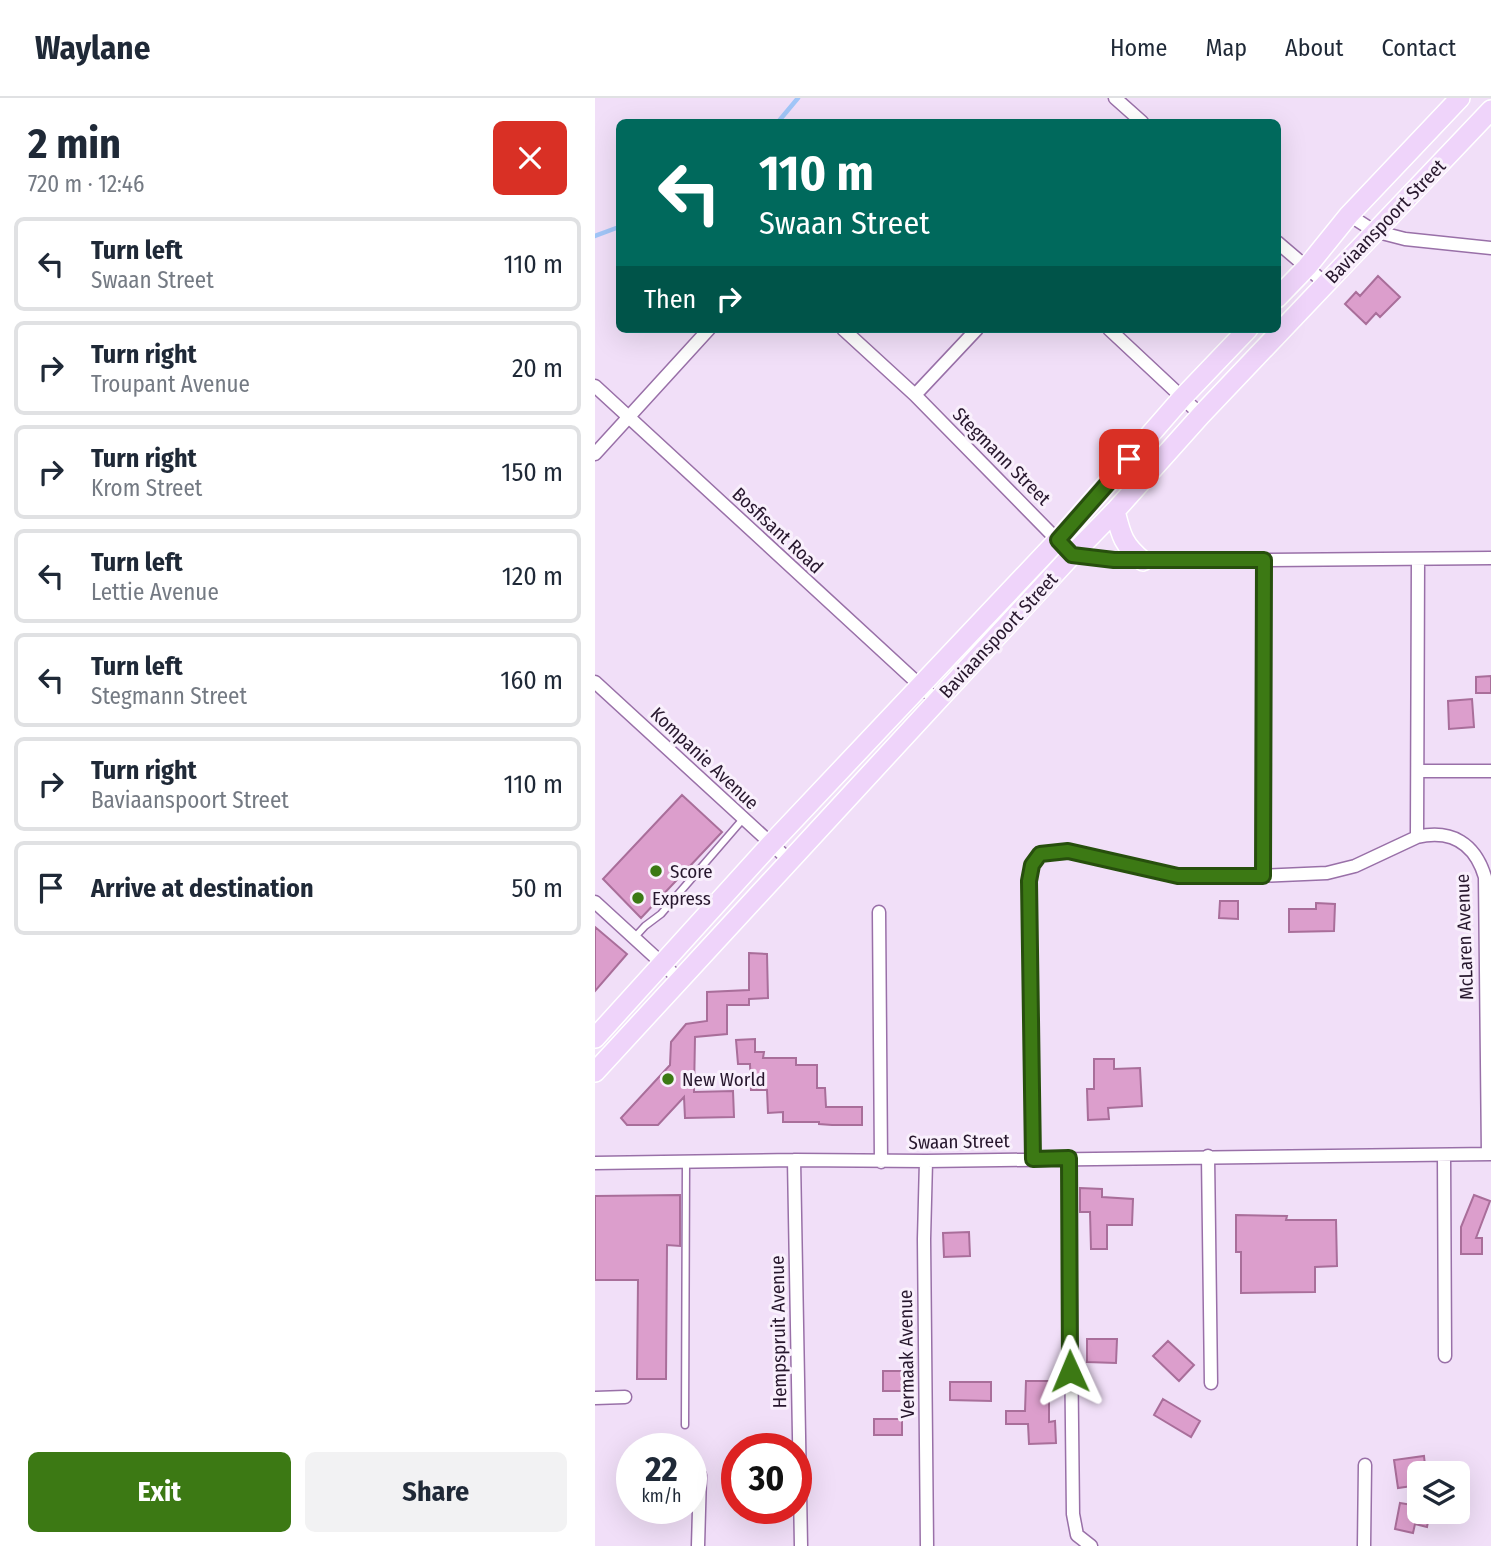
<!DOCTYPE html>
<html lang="en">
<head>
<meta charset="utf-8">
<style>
	:root { --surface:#fff; --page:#f2f2f3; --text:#1f2937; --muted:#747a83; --line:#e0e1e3; --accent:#3c7914 }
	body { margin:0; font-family:"Fira Sans Condensed",sans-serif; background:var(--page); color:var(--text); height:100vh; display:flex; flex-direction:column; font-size:26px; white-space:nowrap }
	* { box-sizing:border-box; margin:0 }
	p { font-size:23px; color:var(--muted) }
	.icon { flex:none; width:38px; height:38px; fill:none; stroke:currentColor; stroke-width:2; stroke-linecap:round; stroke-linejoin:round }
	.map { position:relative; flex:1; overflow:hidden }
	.sheet { display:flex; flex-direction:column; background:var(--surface); width:595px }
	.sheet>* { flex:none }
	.banner { position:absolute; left:21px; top:21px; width:665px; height:214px; border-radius:10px; box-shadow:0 7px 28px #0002; background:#00695c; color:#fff; overflow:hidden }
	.controls { position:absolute; left:812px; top:1363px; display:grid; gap:14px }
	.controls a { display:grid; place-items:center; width:63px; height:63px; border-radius:10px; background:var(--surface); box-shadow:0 7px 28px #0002; font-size:35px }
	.speed { position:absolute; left:21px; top:1335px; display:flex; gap:14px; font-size:35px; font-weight:700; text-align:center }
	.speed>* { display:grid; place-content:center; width:91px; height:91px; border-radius:50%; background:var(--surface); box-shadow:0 7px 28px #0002; line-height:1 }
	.speed small { font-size:18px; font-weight:400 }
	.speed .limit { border:10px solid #d22; background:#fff; color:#111 }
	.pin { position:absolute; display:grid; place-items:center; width:60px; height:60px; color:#fff; margin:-30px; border-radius:14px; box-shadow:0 4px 10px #0006 }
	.me { position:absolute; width:77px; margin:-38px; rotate:359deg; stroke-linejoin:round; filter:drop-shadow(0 0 5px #0008) }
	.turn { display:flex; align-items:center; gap:24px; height:147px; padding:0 28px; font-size:32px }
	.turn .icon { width:91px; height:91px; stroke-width:2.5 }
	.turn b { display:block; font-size:49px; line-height:60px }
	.then { display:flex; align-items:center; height:66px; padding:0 28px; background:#0003; gap:14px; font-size:26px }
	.round { display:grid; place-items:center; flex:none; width:74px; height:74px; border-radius:10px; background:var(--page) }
	.overview { display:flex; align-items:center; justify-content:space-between; height:119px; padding:0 28px }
	h1 { font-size:42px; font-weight:700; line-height:52px }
	.action { display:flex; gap:14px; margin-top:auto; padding:14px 28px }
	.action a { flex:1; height:80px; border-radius:10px; background:var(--accent); color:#fff; font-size:28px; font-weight:700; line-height:80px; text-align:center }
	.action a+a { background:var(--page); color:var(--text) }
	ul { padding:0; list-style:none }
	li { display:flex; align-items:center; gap:21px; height:94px; margin:0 14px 10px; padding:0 14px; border:4px solid var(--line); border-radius:10px }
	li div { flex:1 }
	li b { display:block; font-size:26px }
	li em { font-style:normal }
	header { display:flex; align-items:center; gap:42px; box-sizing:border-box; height:98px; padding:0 35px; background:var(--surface); border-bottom:2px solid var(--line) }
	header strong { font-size:33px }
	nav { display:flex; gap:38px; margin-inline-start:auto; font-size:24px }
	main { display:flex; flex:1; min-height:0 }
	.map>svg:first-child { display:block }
</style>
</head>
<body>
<header>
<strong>Waylane</strong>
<nav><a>Home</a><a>Map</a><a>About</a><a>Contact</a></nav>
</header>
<main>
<section class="sheet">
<div class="overview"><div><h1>2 min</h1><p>720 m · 12:46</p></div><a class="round" style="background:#d93025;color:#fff"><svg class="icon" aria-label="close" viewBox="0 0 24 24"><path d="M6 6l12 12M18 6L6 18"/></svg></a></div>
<ul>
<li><svg class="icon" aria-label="left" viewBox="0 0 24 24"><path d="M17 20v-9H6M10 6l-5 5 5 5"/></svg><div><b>Turn left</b><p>Swaan Street</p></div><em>110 m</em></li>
<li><svg class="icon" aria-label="right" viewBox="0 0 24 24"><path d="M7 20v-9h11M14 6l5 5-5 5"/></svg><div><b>Turn right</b><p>Troupant Avenue</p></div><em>20 m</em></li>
<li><svg class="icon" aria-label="right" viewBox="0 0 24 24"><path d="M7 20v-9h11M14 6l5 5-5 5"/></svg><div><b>Turn right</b><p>Krom Street</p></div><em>150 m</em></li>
<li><svg class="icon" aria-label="left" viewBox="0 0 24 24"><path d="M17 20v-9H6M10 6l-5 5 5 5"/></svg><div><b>Turn left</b><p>Lettie Avenue</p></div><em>120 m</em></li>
<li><svg class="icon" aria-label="left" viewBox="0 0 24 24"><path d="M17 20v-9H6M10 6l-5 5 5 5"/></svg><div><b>Turn left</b><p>Stegmann Street</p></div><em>160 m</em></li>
<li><svg class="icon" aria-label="right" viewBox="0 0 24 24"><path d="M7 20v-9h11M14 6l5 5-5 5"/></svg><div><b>Turn right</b><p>Baviaanspoort Street</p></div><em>110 m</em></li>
<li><svg class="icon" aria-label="arrive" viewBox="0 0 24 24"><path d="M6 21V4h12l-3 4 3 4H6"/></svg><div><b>Arrive at destination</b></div><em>50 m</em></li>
</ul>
<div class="action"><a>Exit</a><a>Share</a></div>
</section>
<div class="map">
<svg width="896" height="1448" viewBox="0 0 896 1448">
	<rect width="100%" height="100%" fill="#f1dff8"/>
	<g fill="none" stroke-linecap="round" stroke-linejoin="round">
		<!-- stream -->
		<path stroke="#a1c6f8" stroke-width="4.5" d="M183,24L203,0
			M0,138L24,129"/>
	</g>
	<!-- building -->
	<path fill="#dc9ecc" stroke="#a96e9a" stroke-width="2" d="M783,178L805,199L785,219L781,215L771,226L750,206L761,194L765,198Z
		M896,578V595H881V579Z
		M877,601L879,629L854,631L853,603Z
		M87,697L127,734L46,820L8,781Z
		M625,803H643V821L624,820Z
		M721,805L740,806L739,833L694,834V811H721Z
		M0,829L32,856L0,893Z
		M154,855L172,856L173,900L154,901V907H132V936L100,939L99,994L138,993L139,1019L90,1020L89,999L63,1027H32L26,1020L75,967L76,944L91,926L112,923V894L154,892Z
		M160,941V954H169L168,960H201V967H222V990H230L231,1009H267V1027H237L224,1026V1024H188V1014L173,1015L172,992H156L155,966H143L141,942Z
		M499,961H519V971L545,970L547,1008L513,1010L514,1021L493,1022L492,991H499Z
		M485,1090L507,1091V1099L538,1101L537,1127H512V1151H496L495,1114H485Z
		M85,1097V1148L72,1147L71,1281H42L43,1182H0V1098Z
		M879,1097L895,1103L881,1140H887V1156H866V1129Z
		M641,1117L692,1118L691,1122H741L742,1168L720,1169V1194L646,1195V1154H641Z
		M374,1134L375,1158L349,1159L348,1135Z
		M492,1241H522L521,1265L492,1264Z
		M573,1243L599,1267L584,1283L558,1258Z
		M288,1273H313L312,1293H288Z
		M431,1283H454V1324L460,1323L461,1345L434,1346L433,1326H411V1313H430Z
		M355,1284H396V1303L355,1302Z
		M568,1301L605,1323L596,1339L559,1317Z
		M279,1321H307V1337H279Z
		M829,1358L831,1376H824V1387L803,1390L799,1362Z
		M805,1405L824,1408V1414H835L832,1429L820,1426L818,1435L800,1431Z"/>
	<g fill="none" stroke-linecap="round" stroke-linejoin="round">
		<defs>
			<path id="lane" d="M39,840L50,828L66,816L148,721
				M90,1327L91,1064"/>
			<path id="street" d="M520,0L547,24
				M754,117L779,133L810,141L896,150
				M682,144L730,185
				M248,231L320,297L477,457L519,462L548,463L896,460
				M514,231L606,317
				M0,288L342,603
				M320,297L382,231
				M0,356L114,231
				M0,584L195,763
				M823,673H896
				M822,739L823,461
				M668,778L669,462
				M0,804L84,881
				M284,814L286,1064
				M849,1057L850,1258
				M613,1058L616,1285
				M474,1060L478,1416L482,1437L496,1448
				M438,1061L434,783L437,767L445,756L473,753L583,778L639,779L732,775L760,768L822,739C857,731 880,746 890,779L893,1056
				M199,1062L206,1448
				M331,1063L329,1141L332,1448
				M0,1065L199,1062L331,1063L896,1056
				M0,1300L30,1299
				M103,1448L105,1377
				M769,1448L770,1367"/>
			<path id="primary" d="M682,200L712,169L754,117L865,0
				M520,413C526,437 528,447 548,463
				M0,940L175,747L463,442L587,300L653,231
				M0,974L477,457L520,413L606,317L896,12"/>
		</defs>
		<!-- lane casing -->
		<use href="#lane" stroke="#9970a8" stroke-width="9"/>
		<!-- street casing -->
		<use href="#street" stroke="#9970a8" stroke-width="15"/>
		<!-- primary casing -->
		<use href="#primary" stroke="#fff" stroke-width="22"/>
		<!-- lane -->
		<use href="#lane" stroke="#fff" stroke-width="6"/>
		<!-- street -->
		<use href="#street" stroke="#fff" stroke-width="12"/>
		<!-- primary -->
		<use href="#primary" stroke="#efd4fa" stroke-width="19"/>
	</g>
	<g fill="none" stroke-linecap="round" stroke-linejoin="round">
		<defs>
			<path id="route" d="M475,1273L474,1060L438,1061L434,783L437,767L445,756L473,753L583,778H668L669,462H519L477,457L463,442L534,361"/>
		</defs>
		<!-- route casing -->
		<use href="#route" stroke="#274f0d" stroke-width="18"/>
		<!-- route -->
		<use href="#route" stroke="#3c7914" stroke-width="12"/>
	</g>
	<!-- markers -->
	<g fill="#3c7914" stroke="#f9f0fc" stroke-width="2.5">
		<circle cx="61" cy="773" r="7"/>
		<circle cx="43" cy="800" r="7"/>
		<circle cx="73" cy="981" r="7"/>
	</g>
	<g text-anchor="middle" stroke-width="6" stroke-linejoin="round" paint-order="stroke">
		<!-- street labels -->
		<g font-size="19" fill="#27172d" stroke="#f9f0fc">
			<text transform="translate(790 123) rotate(-46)" y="7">Baviaanspoort Street</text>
			<text transform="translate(407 358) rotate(45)" y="7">Stegmann Street</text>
			<text transform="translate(183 432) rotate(43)" y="7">Bosfisant Road</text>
			<text transform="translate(403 537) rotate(-47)" y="7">Baviaanspoort Street</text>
			<text transform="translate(110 660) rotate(43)" y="7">Kompanie Avenue</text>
			<text transform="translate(869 839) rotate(-92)" y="7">McLaren Avenue</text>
			<text transform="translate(364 1043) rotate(-1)" y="7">Swaan Street</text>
			<text transform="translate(183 1234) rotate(-91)" y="7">Hempspruit Avenue</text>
			<text transform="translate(311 1256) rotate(-91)" y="7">Vermaak Avenue</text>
		</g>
		<!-- poi labels -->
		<g font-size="19" fill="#27172d" stroke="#f9f0fc" text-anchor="start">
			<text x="75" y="780">Score</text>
			<text x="57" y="807">Express</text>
			<text x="87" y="988">New World</text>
		</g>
	</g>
</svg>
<div class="controls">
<a><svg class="icon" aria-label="layers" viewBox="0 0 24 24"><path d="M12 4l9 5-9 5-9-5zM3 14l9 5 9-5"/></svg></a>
</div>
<div class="speed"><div>22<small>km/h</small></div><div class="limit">30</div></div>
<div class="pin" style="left:534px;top:361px;background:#d93025"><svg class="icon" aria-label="arrive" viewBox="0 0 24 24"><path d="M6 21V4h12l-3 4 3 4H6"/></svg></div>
<svg class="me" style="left:475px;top:1273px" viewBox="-20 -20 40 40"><path d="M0-17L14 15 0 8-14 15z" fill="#3c7914" stroke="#fff" stroke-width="4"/></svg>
<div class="banner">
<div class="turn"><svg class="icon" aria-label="left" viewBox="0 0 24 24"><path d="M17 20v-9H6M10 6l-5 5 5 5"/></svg><div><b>110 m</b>Swaan Street</div></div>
<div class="then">Then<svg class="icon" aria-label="right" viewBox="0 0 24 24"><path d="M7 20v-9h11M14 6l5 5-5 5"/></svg></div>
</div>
</div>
</main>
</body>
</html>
